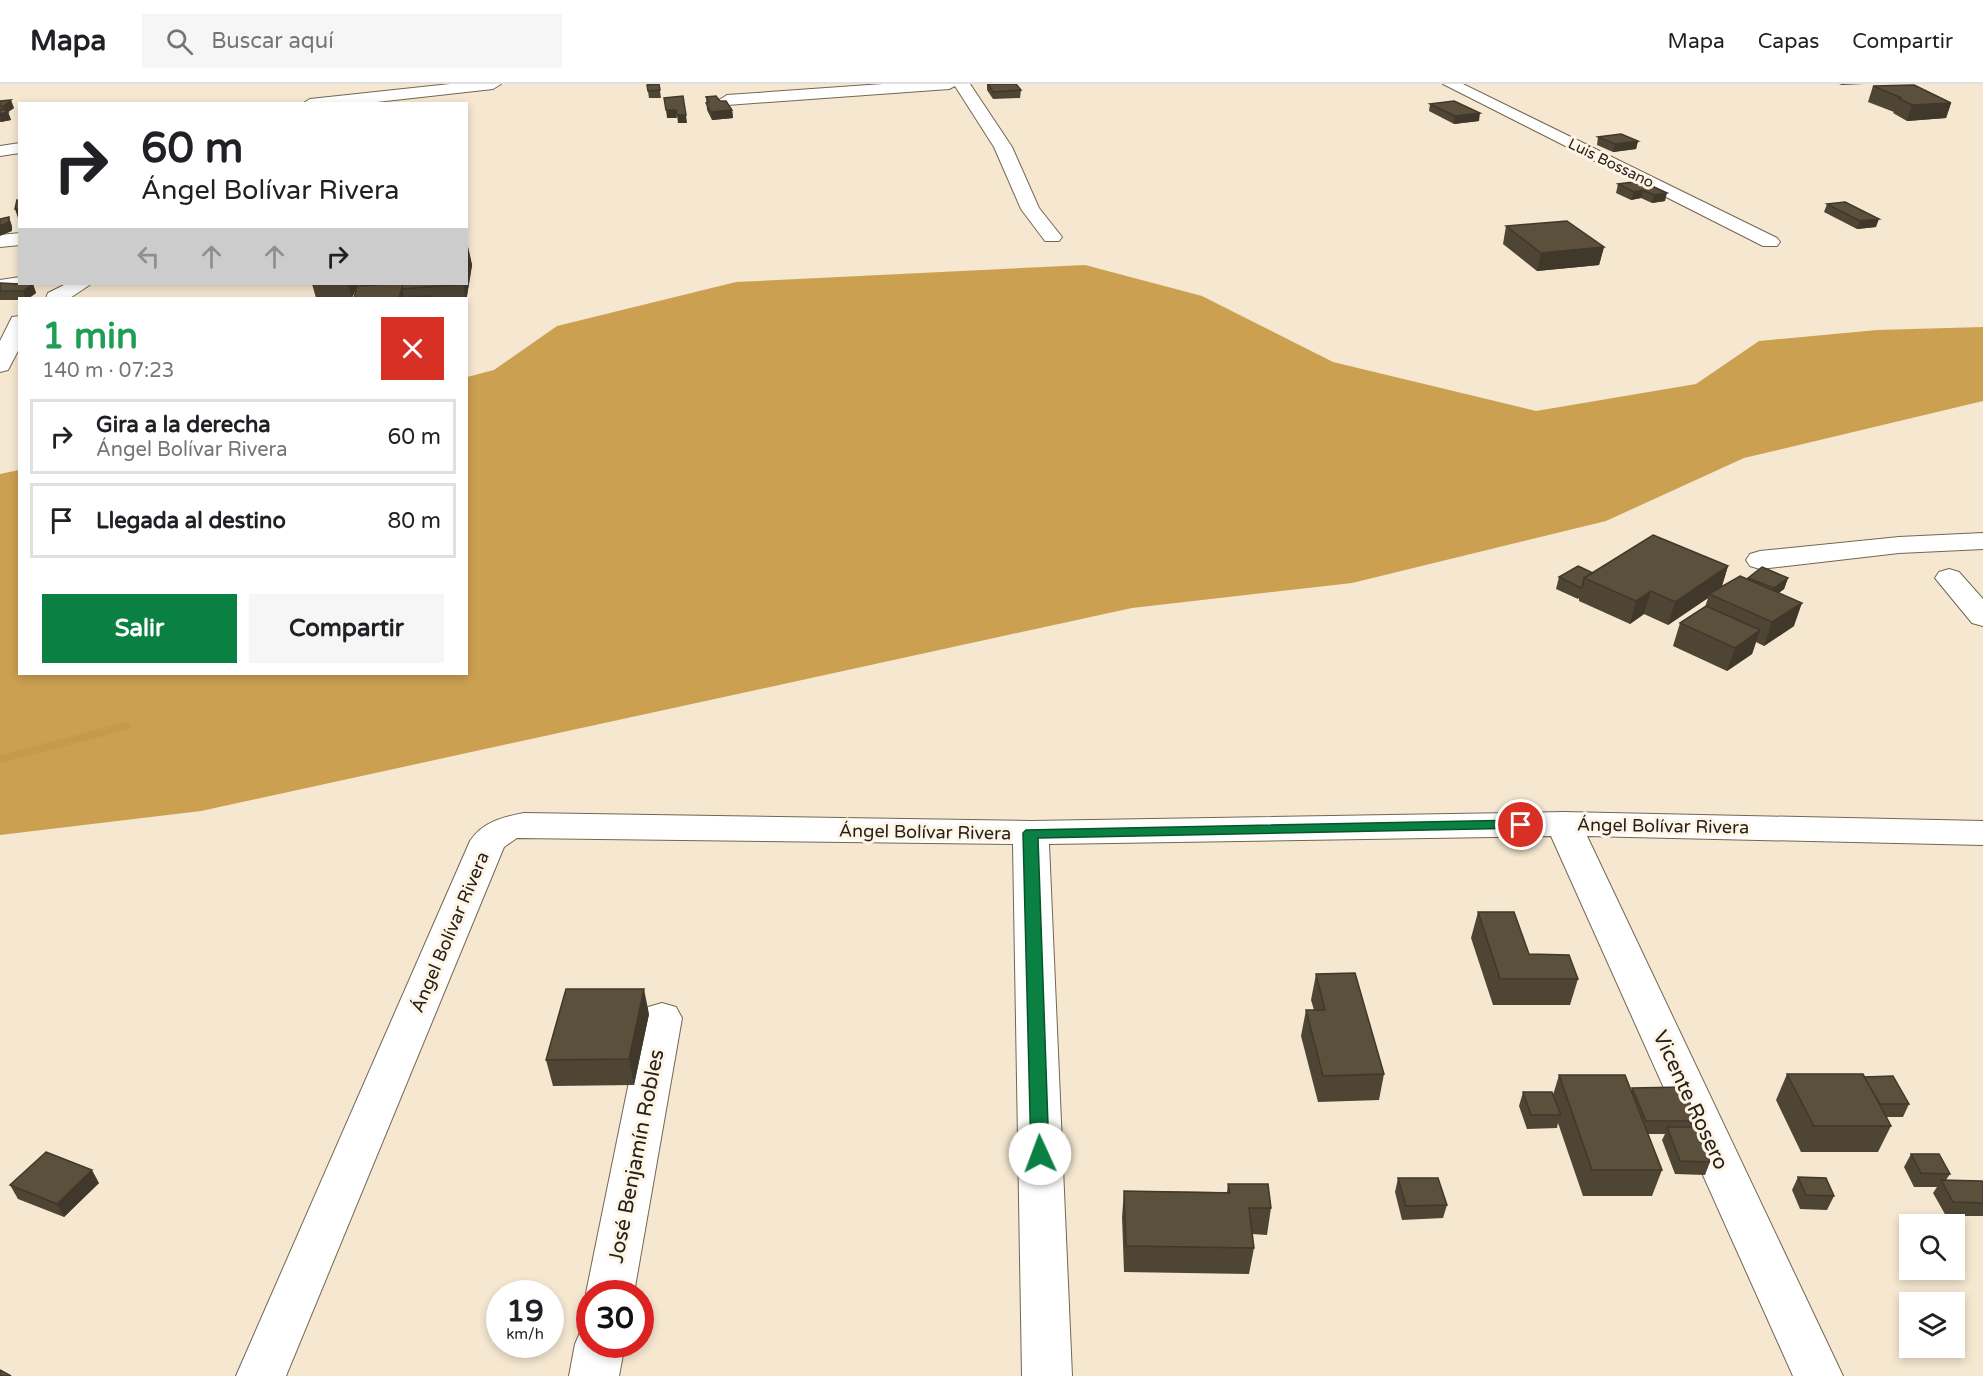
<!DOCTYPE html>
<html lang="es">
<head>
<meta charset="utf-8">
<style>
	:root { --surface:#fff; --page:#f6f6f6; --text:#202124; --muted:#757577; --line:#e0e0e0; --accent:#0b8043 }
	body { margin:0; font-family:"Varela Round",sans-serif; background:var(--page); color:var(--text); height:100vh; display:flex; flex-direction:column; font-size:22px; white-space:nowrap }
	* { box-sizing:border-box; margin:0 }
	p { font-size:20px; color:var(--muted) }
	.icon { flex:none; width:33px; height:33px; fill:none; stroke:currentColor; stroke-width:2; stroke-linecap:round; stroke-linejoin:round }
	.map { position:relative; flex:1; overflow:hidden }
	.panel { position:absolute; left:18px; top:213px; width:450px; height:378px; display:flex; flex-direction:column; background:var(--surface); border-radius:0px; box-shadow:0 3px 9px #0003 }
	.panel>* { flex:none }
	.top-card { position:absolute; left:18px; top:18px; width:450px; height:183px; border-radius:0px; box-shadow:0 3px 9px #0003; background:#fff; color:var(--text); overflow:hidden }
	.buttons { position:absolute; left:1899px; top:1130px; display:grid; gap:12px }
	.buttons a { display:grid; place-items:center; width:66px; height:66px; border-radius:0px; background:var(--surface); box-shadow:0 3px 9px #0003; font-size:30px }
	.speed { position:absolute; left:486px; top:1196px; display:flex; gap:12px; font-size:30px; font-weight:700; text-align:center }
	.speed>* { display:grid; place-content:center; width:78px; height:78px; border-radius:50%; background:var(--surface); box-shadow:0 3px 9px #0003; line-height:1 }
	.speed small { font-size:15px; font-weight:400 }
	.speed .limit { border:9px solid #d22; background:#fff; color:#111 }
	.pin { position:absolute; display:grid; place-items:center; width:51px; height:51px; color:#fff; margin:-26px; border:3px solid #fff; border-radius:50%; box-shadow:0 2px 6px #0007 }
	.me { position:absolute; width:66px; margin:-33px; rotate:358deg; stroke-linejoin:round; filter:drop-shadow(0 0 4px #0008) }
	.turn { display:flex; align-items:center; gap:21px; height:126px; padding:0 24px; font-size:27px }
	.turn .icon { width:78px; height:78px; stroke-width:2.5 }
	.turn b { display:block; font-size:42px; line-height:51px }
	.lanes { display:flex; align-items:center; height:57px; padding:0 24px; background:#0003; justify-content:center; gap:30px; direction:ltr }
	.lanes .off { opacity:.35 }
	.round { display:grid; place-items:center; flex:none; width:63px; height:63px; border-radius:0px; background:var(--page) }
	.head { display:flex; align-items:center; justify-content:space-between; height:102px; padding:0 24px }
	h1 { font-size:36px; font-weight:700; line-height:45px; color:#1e9e55 }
	.action { display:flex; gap:12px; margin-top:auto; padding:12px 24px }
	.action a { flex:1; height:69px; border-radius:0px; background:var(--accent); color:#fff; font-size:24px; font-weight:700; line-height:69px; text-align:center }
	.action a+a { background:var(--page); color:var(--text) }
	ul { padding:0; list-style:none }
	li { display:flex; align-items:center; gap:18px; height:75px; margin:0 12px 9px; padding:0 12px; border:3px solid var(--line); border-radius:0px }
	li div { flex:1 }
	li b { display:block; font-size:22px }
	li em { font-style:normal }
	header { display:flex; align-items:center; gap:36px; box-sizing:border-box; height:84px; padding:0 30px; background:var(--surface); border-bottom:2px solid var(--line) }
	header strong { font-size:28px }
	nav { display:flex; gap:33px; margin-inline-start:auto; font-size:21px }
	.search { width:420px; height:54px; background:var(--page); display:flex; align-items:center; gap:15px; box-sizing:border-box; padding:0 21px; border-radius:0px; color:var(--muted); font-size:22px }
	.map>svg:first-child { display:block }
</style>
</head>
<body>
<header>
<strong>Mapa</strong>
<div class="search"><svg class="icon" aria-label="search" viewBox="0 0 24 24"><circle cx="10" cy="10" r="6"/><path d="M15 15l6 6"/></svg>Buscar aquí</div>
<nav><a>Mapa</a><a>Capas</a><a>Compartir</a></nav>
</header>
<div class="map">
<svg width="1983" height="1292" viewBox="0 0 1983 1292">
	<rect width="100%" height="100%" fill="#f5e7d0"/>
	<!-- forest -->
	<path fill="#cca051" d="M1085,181L1202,212L1333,278L1536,327L1696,300L1759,257L1877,246L1983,243V317L1744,374L1606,437L1352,499L1132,524L201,727L0,751V390L19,386L20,590H466L467,293L494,286L557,242L736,198Z"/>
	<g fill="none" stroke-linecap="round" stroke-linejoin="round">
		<!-- stream -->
		<path fill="#c69a4b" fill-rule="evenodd" d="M126,638L130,639L132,642L130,645L0,679V671Z"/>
		<defs>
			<path id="street" d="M450,0H501L493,5L359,20H302L310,15Z
				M883,0H970L1012,63L1039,124L1062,153L1059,157H1045L1021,125L994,63L955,2L949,5L727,21L719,16L727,11Z
				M1443,0H1463L1777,154L1780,158L1777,162H1763Z
				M20,59V69L0,72V62Z
				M20,149V161L0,163V151Z
				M20,193V200H30L27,203L0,208V196Z
				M66,200H91L70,214H46L48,209Z
				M20,232V263L8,286L0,288V257L12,233Z
				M1983,449V465L1899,469L1760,485L1750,482L1746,476L1750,470L1760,467L1899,453Z
				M1949,485L1959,488L1983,515V542L1972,539L1935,494L1939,488Z
				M1564,728L1983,737V761L1587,752L1843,1292H1793L1551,752L1049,760L1072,1292H1022L1013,760L517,754L504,763L286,1292H236L470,757C482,738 503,733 524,729L1031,737Z
				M662,919L676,923L682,934L634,1209H590V1217L586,1209L642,934L648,923Z
				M590,1242V1260H625L619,1292H569L575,1260L582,1244Z"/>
		</defs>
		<!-- street casing -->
		<use href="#street" stroke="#736753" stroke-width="2"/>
		<!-- street -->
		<use href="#street" fill="#fff" fill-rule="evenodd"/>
	</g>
	<!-- wall -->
	<path fill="#4e4534" d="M659,0L661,14H649L647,1Z
		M987,0H1016L1021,6L1020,14L993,15L987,6Z
		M1839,0H1864L1842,1Z
		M1873,2L1951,19L1946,34L1907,37L1893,29L1894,28L1868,18Z
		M706,13L720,17L732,26L733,34L712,36L707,26Z
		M0,17L14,24L8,28L11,36L0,38Z
		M1430,20L1479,37L1454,40L1429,27Z
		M1598,53L1638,57L1636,65L1613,68L1597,61Z
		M1641,97L1665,117L1652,119L1641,114L1631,116L1616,109L1618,100Z
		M1827,120L1876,143L1857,145L1824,128Z
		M1506,142L1604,163L1599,181L1537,187L1503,160Z
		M468,163L472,181L466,218V214H404V213V214H354L357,203L352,214H316L312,200H358L357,202L466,200Z
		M0,199L33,200L36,209L29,214H20V216H0Z
		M1728,482L1722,502L1748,495V494H1788L1784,505L1779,509L1794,542L1764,562L1756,558L1752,570L1727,587L1673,562L1680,539L1705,523L1708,514L1668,541L1644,530L1630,540L1579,517V514L1578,515L1556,505L1559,493L1593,489Z
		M1478,828L1529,870L1578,895L1570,921H1493L1471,854Z
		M1316,890L1384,990L1379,1016L1318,1018L1301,952L1306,926H1314L1311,916Z
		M649,930L634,1001L553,1002L546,976Z
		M1787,990L1864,993L1909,1020L1903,1033H1887L1891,1042L1878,1068H1801L1776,1016Z
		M1559,991L1631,1007L1632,1004L1698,1037L1696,1043L1710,1078L1705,1091L1675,1090L1662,1056L1665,1050H1648L1662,1086L1652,1112H1583L1558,1039L1557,1044L1527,1045L1519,1022L1523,1008L1553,1011Z
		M1911,1070L1950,1090L1946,1096L1983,1099V1132H1946L1933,1109L1937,1103H1914L1904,1083Z
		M1798,1093L1834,1112L1827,1126L1800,1125L1792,1106Z
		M1398,1094L1447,1121L1443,1134L1402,1136L1395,1108Z
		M99,1099L64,1133L18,1115L10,1101Z
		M1228,1100L1271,1124L1267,1151L1252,1150L1254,1164L1249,1190L1124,1188L1122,1133L1124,1107L1227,1108Z"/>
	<!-- shaded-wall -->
	<path fill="#40382a" d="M11,16L14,24L8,28L11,36L1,38L0,30L6,28L4,22Z
		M1951,19L1946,34L1907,37L1912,21Z
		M666,26H676L677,34H667Z
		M732,26L733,34L712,36L711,28Z
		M1480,29L1479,37L1454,40L1455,32Z
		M677,31H686L687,39H678Z
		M1638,57L1636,65L1613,68L1615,60Z
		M1643,106L1641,114L1631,116L1634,108Z
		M1667,109L1665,117L1652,119L1654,111Z
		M15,125H20V134H18Z
		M9,133L12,142V147L0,152V142Z
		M1879,135L1876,143L1857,145L1860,137Z
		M468,163L472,181L466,218V214H465L463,200H466V174Z
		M1604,163L1599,181L1537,187L1541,169Z
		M33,200L36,209L29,214H25L23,207Z
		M348,200H358L352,214Z
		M403,200L402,205L404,213V214H400Z
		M1728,482L1721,505L1709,510L1708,514L1668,541L1675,518Z
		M1788,494L1784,505L1770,515L1774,504Z
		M1651,507L1644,530L1630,540L1636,517Z
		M1802,519L1794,542L1764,562L1772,538Z
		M1760,546L1752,570L1727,587L1735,564Z
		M644,905L649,930L634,1001L629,975Z
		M92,1086L99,1099L64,1133L57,1120Z"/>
	<!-- building -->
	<path fill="#5b503c" stroke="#40382a" stroke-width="1.5" d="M659,0L660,6L648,7L647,1Z
		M988,0H1016L1021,6L993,8Z
		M1914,1L1951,19L1912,21L1898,14H1902L1873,2Z
		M683,12L686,31H677L676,26H666L664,14Z
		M716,12L720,17H726L732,26L711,28L706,19L709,18L706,13Z
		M11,16L4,22H0V17Z
		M1454,17L1480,29L1455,32L1430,20Z
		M3,25L8,28L0,30V26Z
		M1621,50L1638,57L1615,60L1598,53Z
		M1641,97L1667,109L1654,111L1643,106L1634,108L1618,100Z
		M17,116H20V125H15Z
		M1845,118L1879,135L1860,137L1827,120Z
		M9,133V138L0,142V135Z
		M1567,137L1604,163L1541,169L1506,142Z
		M0,199L20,200H33L23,207H0Z
		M392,200H403L399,214H354L357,202Z
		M403,200H463L402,205Z
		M430,212L429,214H404Z
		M1653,451L1728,482L1675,518L1651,507L1636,517L1584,494Z
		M1578,482L1593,489L1584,494L1582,503L1581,504L1559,493Z
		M1762,483L1788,494L1774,504L1748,494Z
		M1740,492L1802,519L1772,538L1709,510Z
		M1706,522L1760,546L1735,564L1680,539Z
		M1478,828H1514L1529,870L1569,871L1578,895H1500Z
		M1355,889L1384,990L1323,992L1306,926H1325L1316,890Z
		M566,905H644L629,975L546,976Z
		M1787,990H1863L1891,1042H1814Z
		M1559,991H1625L1662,1086H1592Z
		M1893,992L1909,1020H1880L1864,993Z
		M1683,1003L1698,1037H1646L1632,1004Z
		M1523,1008H1552L1561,1031H1531Z
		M1667,1043H1696L1710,1078L1680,1077Z
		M46,1068L92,1086L57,1120L10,1101Z
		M1911,1070H1939L1950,1090L1921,1089Z
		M1798,1093L1826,1094L1834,1112L1806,1111Z
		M1398,1094H1438L1447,1121L1406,1122Z
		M1941,1096L1982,1097L1983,1099V1119L1953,1118Z
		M1228,1100H1268L1271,1124H1249L1254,1164L1126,1162L1124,1107L1230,1109Z
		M0,1286L11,1292H0Z"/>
	<!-- route -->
	<path fill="#0b8043" stroke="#07532c" stroke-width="1.5" d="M1521,736L1528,741L1526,744L1038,754L1049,1070L1046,1075L1040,1077L1033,1075L1031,1070L1023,749L1026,746Z"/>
	<g text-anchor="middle" stroke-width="6" stroke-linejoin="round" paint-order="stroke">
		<!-- far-street labels -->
		<g font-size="15" fill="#27221a" stroke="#fef5e7">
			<text transform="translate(1611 79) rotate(26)" y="5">Luis Bossano</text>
		</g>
		<!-- street labels -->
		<g font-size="18" fill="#27221a" stroke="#fef5e7">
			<text transform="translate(1663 742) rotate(1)" y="6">Ángel Bolívar Rivera</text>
			<text transform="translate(925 748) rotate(1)" y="6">Ángel Bolívar Rivera</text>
			<text transform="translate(450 848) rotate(-67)" y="6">Ángel Bolívar Rivera</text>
		</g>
		<!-- near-street labels -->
		<g font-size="21" fill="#27221a" stroke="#fef5e7">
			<text transform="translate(1691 1016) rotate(65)" y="7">Vicente Rosero</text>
			<text transform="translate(636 1072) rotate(-79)" y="7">José Benjamín Robles</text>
		</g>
	</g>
</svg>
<div class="buttons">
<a><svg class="icon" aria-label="search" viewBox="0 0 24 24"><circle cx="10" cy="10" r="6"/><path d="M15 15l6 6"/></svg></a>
<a><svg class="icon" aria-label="layers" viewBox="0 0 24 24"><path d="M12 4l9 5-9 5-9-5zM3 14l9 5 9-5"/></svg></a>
</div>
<div class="speed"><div>19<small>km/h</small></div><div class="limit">30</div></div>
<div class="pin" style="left:1521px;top:741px;background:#d93025"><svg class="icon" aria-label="arrive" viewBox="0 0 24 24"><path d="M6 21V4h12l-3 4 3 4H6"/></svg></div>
<svg class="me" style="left:1040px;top:1070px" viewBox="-20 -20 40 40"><circle r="19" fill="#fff"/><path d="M0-13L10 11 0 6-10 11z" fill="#0b8043"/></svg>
<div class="top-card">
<div class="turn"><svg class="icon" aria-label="right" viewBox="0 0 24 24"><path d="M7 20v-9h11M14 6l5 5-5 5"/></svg><div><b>60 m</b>Ángel Bolívar Rivera</div></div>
<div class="lanes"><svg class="icon off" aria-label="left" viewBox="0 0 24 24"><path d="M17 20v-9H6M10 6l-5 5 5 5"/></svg><svg class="icon off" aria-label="ahead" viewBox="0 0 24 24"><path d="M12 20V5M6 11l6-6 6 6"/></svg><svg class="icon off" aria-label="ahead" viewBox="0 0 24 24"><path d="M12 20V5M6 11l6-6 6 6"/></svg><svg class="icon" aria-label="right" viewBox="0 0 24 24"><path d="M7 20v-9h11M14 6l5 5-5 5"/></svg></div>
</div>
<section class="panel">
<div class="head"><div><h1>1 min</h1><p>140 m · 07:23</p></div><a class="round" style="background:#d93025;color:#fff"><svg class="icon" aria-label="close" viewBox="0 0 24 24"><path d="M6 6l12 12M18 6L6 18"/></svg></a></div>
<ul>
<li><svg class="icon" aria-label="right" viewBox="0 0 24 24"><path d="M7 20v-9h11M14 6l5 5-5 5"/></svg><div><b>Gira a la derecha</b><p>Ángel Bolívar Rivera</p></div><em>60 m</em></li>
<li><svg class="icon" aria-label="arrive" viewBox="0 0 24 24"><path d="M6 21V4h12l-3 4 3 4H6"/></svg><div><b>Llegada al destino</b></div><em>80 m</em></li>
</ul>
<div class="action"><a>Salir</a><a>Compartir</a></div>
</section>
</div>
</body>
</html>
